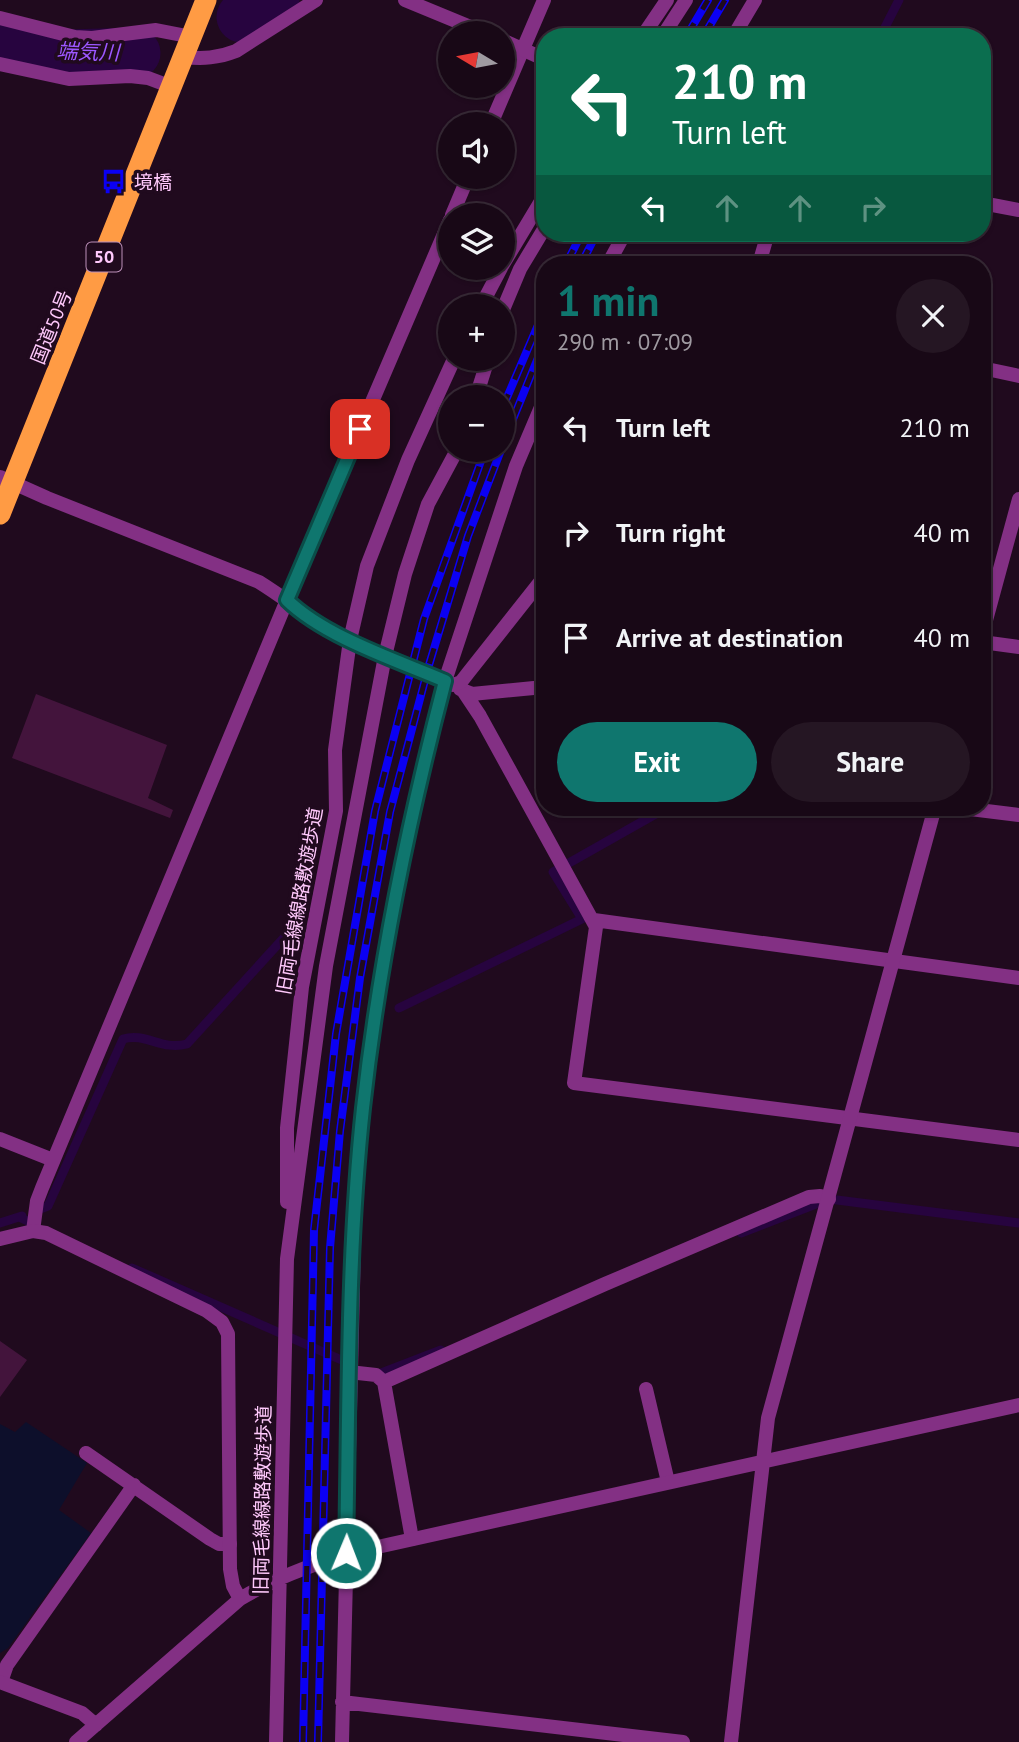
<!DOCTYPE html>
<html lang="en">
<head>
<meta charset="utf-8">
<style>
	:root { --surface:#180816; --page:#251623; --text:#f1f3f6; --muted:#9f9aa1; --line:#362935; --accent:#0f766e }
	body { margin:0; font-family:"PT Sans","Noto Sans JP",sans-serif; background:var(--page); color:var(--text); height:100vh; display:flex; flex-direction:column; font-size:26px; white-space:nowrap }
	* { box-sizing:border-box; margin:0 }
	p { font-size:23px; color:var(--muted) }
	.icon { flex:none; width:38px; height:38px; fill:none; stroke:currentColor; stroke-width:2; stroke-linecap:round; stroke-linejoin:round }
	.map { position:relative; flex:1; overflow:hidden }
	.details { position:absolute; left:536px; top:256px; width:455px; height:560px; display:flex; flex-direction:column; background:var(--surface); border-radius:28px; box-shadow:0 2px 5px #0004,0 0 0 2px var(--line) }
	.details>* { flex:none }
	.hud { position:absolute; left:536px; top:28px; width:455px; height:214px; border-radius:28px; box-shadow:0 2px 5px #0004,0 0 0 2px var(--line); background:#0b6e4f; color:#fff; overflow:hidden }
	.needle { width:46px; rotate:280deg }
	.buttons { position:absolute; left:438px; top:21px; display:grid; gap:14px }
	.buttons a { display:grid; place-items:center; width:77px; height:77px; border-radius:50%; background:var(--surface); box-shadow:0 2px 5px #0004,0 0 0 2px var(--line); font-size:35px }
	.pin { position:absolute; display:grid; place-items:center; width:60px; height:60px; color:#fff; margin:-30px; border-radius:14px; box-shadow:0 4px 10px #0006 }
	.me { position:absolute; width:77px; margin:-38px; rotate:1deg; stroke-linejoin:round; filter:drop-shadow(0 0 5px #0008) }
	.turn { display:flex; align-items:center; gap:24px; height:147px; padding:0 21px; font-size:32px }
	.turn .icon { width:91px; height:91px; stroke-width:2.5 }
	.turn b { display:block; font-size:49px; line-height:60px }
	.lanes { display:flex; align-items:center; height:66px; padding:0 21px; background:#0003; justify-content:center; gap:35px; direction:ltr }
	.lanes .off { opacity:.35 }
	.round { display:grid; place-items:center; flex:none; width:74px; height:74px; border-radius:37px; background:var(--page) }
	.overview { display:flex; align-items:center; justify-content:space-between; height:119px; padding:0 21px }
	h1 { font-size:42px; font-weight:700; line-height:52px; color:var(--accent) }
	.cta { display:flex; gap:14px; margin-top:auto; padding:14px 21px }
	.cta a { flex:1; height:80px; border-radius:42px; background:var(--accent); color:#fff; font-size:28px; font-weight:700; line-height:80px; text-align:center }
	.cta a+a { background:var(--page); color:var(--text) }
	ul { padding:0; list-style:none }
	li { display:flex; align-items:center; gap:21px; height:105px; padding:0 21px }
	li div { flex:1 }
	li b { display:block; font-size:26px }
	li em { font-style:normal }
	.map>svg:first-child { display:block }
</style>
</head>
<body>
<div class="map">
<svg width="1019" height="1742" viewBox="0 0 1019 1742">
	<rect width="100%" height="100%" fill="#200a1e"/>
	<!-- green -->
	<path fill="#0d0f2b" d="M26,1422L87,1463L59,1510L91,1533L8,1648L0,1653V1424L15,1432Z"/>
	<g fill="none" stroke-linecap="round" stroke-linejoin="round">
		<!-- stream -->
		<path stroke="#27043f" stroke-width="9" d="M880,37L899,0
			M399,1008L582,919L553,872L668,807
			M35,1211L48,1206L123,1039C146,1032 161,1051 187,1044L301,919
			M19,1217L36,1225
			M0,1223L22,1216
			M741,1233L829,1199L1019,1223
			M132,1268L353,1365
			M373,1373L376,1375L441,1350"/>
		<!-- river -->
		<path stroke="#27043f" stroke-width="51" d="M242,17L274,0
			M0,39L68,55L135,53"/>
	</g>
	<!-- building -->
	<path fill="#43143c" d="M36,694L167,745L148,798L173,810L170,818L12,758Z
		M0,1341L27,1360L0,1397Z"/>
	<g fill="none" stroke-linecap="round" stroke-linejoin="round">
		<!-- lane -->
		<path stroke="#833084" stroke-width="14" d="M0,18L75,37L92,38L156,30L192,37
			M0,64L69,79L130,76L148,78L172,87
			M491,124L523,49
			M982,203L1019,210
			M452,215L468,177
			M759,264L768,233
			M982,368L1019,376
			M982,642L1019,647
			M460,689L472,694L544,687
			M464,692L480,716L596,927L574,1083L1019,1140
			M954,807L1019,815
			M594,920L1019,978
			M0,1139L53,1160
			M0,1239L33,1231L37,1201L42,1188L287,600L450,220
			M349,1372L376,1375L384,1382L412,1539
			M384,1382L605,1284L809,1197L820,1196L829,1199
			M646,1389L668,1482
			M86,1453L210,1539L219,1544H230
			M1,1682L7,1665L134,1485"/>
		<!-- street -->
		<path stroke="#833084" stroke-width="14" d="M405,0L485,33
			M642,37L667,0
			M662,37L686,0
			M733,37L755,0
			M502,40L544,59
			M523,49L544,0
			M184,57C203,59 218,58 236,51L316,0
			M608,264L625,233
			M502,266L544,196
			M481,306L501,268
			M502,312L520,269L544,229
			M476,397L488,359
			M0,477L47,498L259,582C288,600 314,622 344,638C380,656 418,668 453,685L461,682L468,673L544,577
			M982,635L1019,499
			M287,1202V1128L302,987L336,811L335,750L350,640L367,566L408,460L454,359
			M33,1231L46,1233L207,1311L222,1322L228,1334L230,1569L233,1586L240,1599
			M0,1682L82,1713L96,1725
			M342,1702L683,1742
			M76,1742L240,1599C273,1579 309,1566 346,1554L1019,1405
			M276,1742L287,1259L326,966L385,656L405,574L428,504L457,450
			M342,1742L355,1206L363,1110L380,982L401,863L445,681L516,466L544,400
			M731,1742L768,1418L935,807"/>
		<!-- highway -->
		<path stroke="#ff9b44" stroke-width="21" d="M0,514L206,0"/>
		<defs>
			<path id="rail" d="M686,37L708,0
				M703,37L725,0
				M566,264L582,233
				M581,264L597,233
				M502,409L544,311
				M502,446L544,343
				M303,1742L314,1230L336,1034L375,811L424,619L485,450
				M318,1742L330,1248L340,1131L360,978L390,812L429,665L468,536L501,450"/>
		</defs>
		<!-- rail casing -->
		<use href="#rail" stroke="#0b00f4" stroke-width="8"/>
		<!-- rail -->
		<use href="#rail" stroke="#200a1e" stroke-width="5" stroke-dasharray="16" stroke-linecap="butt"/>
	</g>
	<g fill="none" stroke-linecap="round" stroke-linejoin="round">
		<defs>
			<path id="route" d="M346,1553C349,1405 347,1256 363,1108C379,963 408,822 445,681C396,660 325,637 287,600L360,429"/>
		</defs>
		<!-- route casing -->
		<use href="#route" stroke="#0a4d48" stroke-width="18"/>
		<!-- route -->
		<use href="#route" stroke="#0f766e" stroke-width="12"/>
	</g>
	<!-- icons -->
	<defs>
		<symbol id="bus-bare" viewBox="-9 -9 18 18"><path d="M-5-6H5V4H4V6H2V4H-2V6H-4V4H-5ZM-3.5-4V0h7V-4ZM-3.5 1.2v1.5H-2V1.2ZM2 1.2v1.5H3.5V1.2Z" fill="#0b00f4" stroke="#200a1e" stroke-width="2.5" paint-order="stroke"/></symbol>
	</defs>
	<g fill-rule="evenodd">
		<use href="#bus-bare" x="96" y="164" width="35" height="35"/>
	</g>
	<g text-anchor="middle" stroke-width="7" stroke-linejoin="round" paint-order="stroke">
		<!-- shield labels -->
		<rect fill="#200a1e" stroke="#bc90b9" stroke-width="2" x="86.5" y="242.5" width="35" height="29" rx="5"/>
		<g font-size="18" font-weight="bold" fill="#ffc9fc">
			<text x="104" y="263">50</text>
		</g>
		<!-- poi labels -->
		<g font-size="19" fill="#ffc9fc" stroke="#200a1e" text-anchor="start">
			<text x="134" y="189">境橋</text>
		</g>
		<!-- street labels -->
		<g font-size="19" fill="#ffc9fc" stroke="#200a1e">
			<text transform="translate(51 327) rotate(-68)" y="7">国道50号</text>
			<text transform="translate(299 901) rotate(-80)" y="7">旧両毛線線路敷遊歩道</text>
			<text transform="translate(262 1500) rotate(-89)" y="7">旧両毛線線路敷遊歩道</text>
		</g>
		<!-- water labels -->
		<g font-size="21" font-style="italic" fill="#9c57ff" stroke="#200a1e">
			<text transform="translate(88 52) rotate(2)" y="7">端気川</text>
		</g>
	</g>
</svg>
<div class="buttons">
<a><svg class="needle" viewBox="-14 -14 28 28"><path d="M0-13l5 13h-10z" fill="#e53935"/><path d="M0 13l5-13h-10z" fill="#9f9aa1"/></svg></a>
<a><svg class="icon" aria-label="sound" viewBox="0 0 24 24"><path d="M4 9h4l5-4v14l-5-4H4zM17 9q2 3 0 6"/></svg></a>
<a><svg class="icon" aria-label="layers" viewBox="0 0 24 24"><path d="M12 4l9 5-9 5-9-5zM3 14l9 5 9-5"/></svg></a>
<a>+</a>
<a>−</a>
</div>
<div class="pin" style="left:360px;top:429px;background:#d93025"><svg class="icon" aria-label="arrive" viewBox="0 0 24 24"><path d="M6 21V4h12l-3 4 3 4H6"/></svg></div>
<svg class="me" style="left:346px;top:1553px" viewBox="-20 -20 40 40"><circle r="17" fill="#0f766e" stroke="#fff" stroke-width="3"/><path d="M0-11L8 9 0 5-8 9z" fill="#fff"/></svg>
<div class="hud">
<div class="turn"><svg class="icon" aria-label="left" viewBox="0 0 24 24"><path d="M17 20v-9H6M10 6l-5 5 5 5"/></svg><div><b>210 m</b>Turn left</div></div>
<div class="lanes"><svg class="icon" aria-label="left" viewBox="0 0 24 24"><path d="M17 20v-9H6M10 6l-5 5 5 5"/></svg><svg class="icon off" aria-label="ahead" viewBox="0 0 24 24"><path d="M12 20V5M6 11l6-6 6 6"/></svg><svg class="icon off" aria-label="ahead" viewBox="0 0 24 24"><path d="M12 20V5M6 11l6-6 6 6"/></svg><svg class="icon off" aria-label="right" viewBox="0 0 24 24"><path d="M7 20v-9h11M14 6l5 5-5 5"/></svg></div>
</div>
<section class="details">
<div class="overview"><div><h1>1 min</h1><p>290 m · 07:09</p></div><a class="round"><svg class="icon" aria-label="close" viewBox="0 0 24 24"><path d="M6 6l12 12M18 6L6 18"/></svg></a></div>
<ul>
<li><svg class="icon" aria-label="left" viewBox="0 0 24 24"><path d="M17 20v-9H6M10 6l-5 5 5 5"/></svg><div><b>Turn left</b></div><em>210 m</em></li>
<li><svg class="icon" aria-label="right" viewBox="0 0 24 24"><path d="M7 20v-9h11M14 6l5 5-5 5"/></svg><div><b>Turn right</b></div><em>40 m</em></li>
<li><svg class="icon" aria-label="arrive" viewBox="0 0 24 24"><path d="M6 21V4h12l-3 4 3 4H6"/></svg><div><b>Arrive at destination</b></div><em>40 m</em></li>
</ul>
<div class="cta"><a>Exit</a><a>Share</a></div>
</section>
</div>
</body>
</html>
